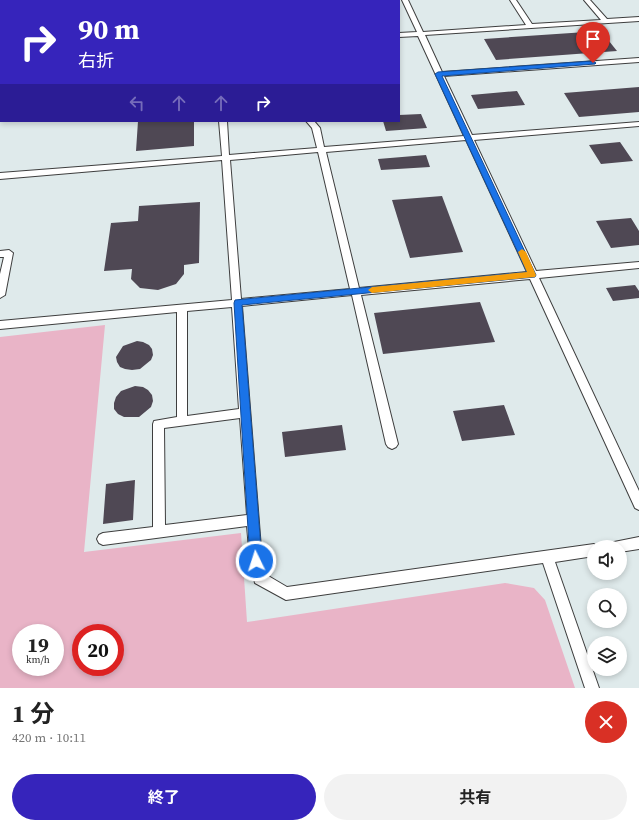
<!DOCTYPE html>
<html lang="ja">
<head>
<meta charset="utf-8">
<style>
	:root { --surface:#fff; --page:#f2f2f2; --text:#222; --muted:#767676; --accent:#3624bb }
	body { margin:0; font-family:"Source Serif 4","Noto Sans JP",serif; background:var(--page); color:var(--text); height:100vh; display:flex; flex-direction:column; font-size:15px; white-space:nowrap }
	* { box-sizing:border-box; margin:0 }
	p { font-size:13px; color:var(--muted) }
	.icon { flex:none; width:22px; height:22px; fill:none; stroke:currentColor; stroke-width:2; stroke-linecap:round; stroke-linejoin:round }
	.map { position:relative; height:688px; overflow:hidden }
	.sheet { display:flex; flex-direction:column; background:var(--surface); flex:1 }
	.sheet>* { flex:none }
	.hud { position:absolute; left:0px; top:0px; width:400px; height:122px; box-shadow:0 2px 6px #0003; background:#3624bb; color:#fff; overflow:hidden }
	.buttons { position:absolute; left:587px; top:540px; display:grid; gap:8px }
	.buttons a { display:grid; place-items:center; width:40px; height:40px; border-radius:50%; background:var(--surface); box-shadow:0 2px 6px #0003; font-size:20px }
	.speed { position:absolute; left:12px; top:624px; display:flex; gap:8px; font-size:20px; font-weight:700; text-align:center }
	.speed>* { display:grid; place-content:center; width:52px; height:52px; border-radius:50%; background:var(--surface); box-shadow:0 2px 6px #0003; line-height:1 }
	.speed small { font-size:10px; font-weight:400 }
	.speed .limit { border:6px solid #d22; background:#fff; color:#111 }
	.pin { position:absolute; display:grid; place-items:center; width:34px; height:34px; color:#fff; margin:-41px -17px; border-radius:50% 50% 50% 0; rotate:-45deg; box-shadow:0 0 4px #0007 }
	.pin .icon { rotate:45deg }
	.me { position:absolute; width:44px; margin:-22px; rotate:356deg; stroke-linejoin:round; filter:drop-shadow(0 0 3px #0008) }
	.turn { display:flex; align-items:center; gap:14px; height:84px; padding:0 12px; font-size:18px }
	.turn .icon { width:52px; height:52px; stroke-width:2.5 }
	.turn b { display:block; font-size:28px; line-height:34px }
	.lanes { display:flex; align-items:center; height:38px; padding:0 12px; background:#0003; justify-content:center; gap:20px; direction:ltr }
	.lanes .off { opacity:.35 }
	.round { display:grid; place-items:center; flex:none; width:42px; height:42px; border-radius:21px; background:var(--page) }
	.overview { display:flex; align-items:center; justify-content:space-between; height:68px; padding:0 12px }
	h1 { font-size:24px; font-weight:700; line-height:30px }
	.action { display:flex; gap:8px; margin-top:auto; padding:8px 12px }
	.action a { flex:1; height:46px; border-radius:24px; background:var(--accent); color:#fff; font-size:16px; font-weight:700; line-height:46px; text-align:center }
	.action a+a { background:var(--page); color:var(--text) }
	.map>svg:first-child { display:block }
</style>
</head>
<body>
<div class="map">
<svg width="639" height="688" viewBox="0 0 639 688">
	<rect width="100%" height="100%" fill="#feeaff"/>
	<!-- industrial -->
	<path fill="#dfeaeb" fill-rule="evenodd" d="M0,0H639V688H0ZM1,1H399V121H1ZM594,547H620V573H594ZM594,595H620V621H594ZM21,633H55V667H21ZM81,633H115V667H81ZM594,643H620V669H594Z"/>
	<!-- green -->
	<path fill="#e9b4c7" fill-rule="evenodd" d="M105,325L84,552L241,533L247,622L505,583L534,588L545,600L575,688H0V337ZM21,633H55V667H21ZM81,633H115V667H81Z"/>
	<!-- building -->
	<path fill="#4f4854" d="M601,31L617,51L496,60L484,39Z
		M639,87V112L579,117L564,93Z
		M517,91L525,105L478,109L471,95Z
		M421,114L427,128L386,131L383,121H399V115Z
		M138,121H194V146L136,151Z
		M620,142L633,161L601,164L589,145Z
		M426,155L430,167L381,170L378,159Z
		M442,196L463,252L410,258L392,200Z
		M200,202L199,263L184,265V274L176,284L158,290L140,288L131,279L132,269L104,271L111,223L138,221L139,206Z
		M631,218L639,231V245L611,248L596,221Z
		M635,285L639,291V298L613,301L606,288Z
		M480,302L495,342L383,354L374,313Z
		M137,341L143,342L149,345L152,349L153,355L151,360L140,369L132,370L125,369L120,367L117,362L116,357L123,346Z
		M135,386L143,387L148,390L152,395L153,401L151,407L139,417H124L118,414L114,409V403L116,397L121,391Z
		M504,405L515,435L462,441L453,411Z
		M342,425L346,450L285,457L282,432Z
		M135,480L133,520L103,524L106,484Z"/>
	<g fill="none" stroke-linecap="round" stroke-linejoin="round">
		<defs>
			<path id="service" d="M19,0H25V1H19Z
				M210,0H216L217,1H211Z
				M299,0H305L306,1H300Z
				M402,0H408L423,32L526,25L510,0H516L532,24L601,20L584,0H590L607,19L639,17V21L425,35L442,72L639,58V62L444,76L472,135L639,122V126L474,140L536,271L639,262V268L539,278L639,491V510L635,508L530,279L361,295L398,444L396,447L392,449L388,447L386,444L352,295L242,306L262,561L265,574L287,587L594,544L599,547H594V556L555,562L599,688H585L543,563L286,600L255,583L250,561L247,526L103,545L99,543L97,539L99,535L103,533L153,527V424L154,421L177,417V312L0,329V321L232,300L222,160L0,179V173L222,156L219,121H227L229,155L317,148L312,128L306,121H314L320,128L324,147L464,136L418,36L399,37V33L417,32ZM466,140L527,272L359,288L326,152ZM318,152L350,289L241,299L230,160ZM232,307L239,409L187,416V311ZM240,418L247,515L165,525L164,428Z
				M0,72H1L0,80Z
				M9,250L13,253L5,295L0,298V274L4,257H0V251Z
				M639,537V549L620,552V547H607L609,543Z"/>
		</defs>
		<!-- service casing -->
		<use href="#service" stroke="#3e3e3e" stroke-width="2"/>
		<!-- service -->
		<use href="#service" fill="#fff" fill-rule="evenodd"/>
	</g>
	<!-- route -->
	<path fill="#1a73e8" stroke="#114b97" d="M593,61L596,63L595,64L442,76L536,275L535,277L242,305L262,561L260,565L256,567L252,565L250,561L234,303L235,300L527,272L435,74L438,72Z"/>
	<!-- slow -->
	<path fill="#f59e0b" d="M522,249L526,252L536,275L535,277L372,293L368,290L372,287L527,272L518,252Z"/>
</svg>
<div class="buttons">
<a><svg class="icon" aria-label="sound" viewBox="0 0 24 24"><path d="M4 9h4l5-4v14l-5-4H4zM17 9q2 3 0 6"/></svg></a>
<a><svg class="icon" aria-label="search" viewBox="0 0 24 24"><circle cx="10" cy="10" r="6"/><path d="M15 15l6 6"/></svg></a>
<a><svg class="icon" aria-label="layers" viewBox="0 0 24 24"><path d="M12 4l9 5-9 5-9-5zM3 14l9 5 9-5"/></svg></a>
</div>
<div class="speed"><div>19<small>km/h</small></div><div class="limit">20</div></div>
<div class="pin" style="left:593px;top:63px;background:#d93025"><svg class="icon" aria-label="arrive" viewBox="0 0 24 24"><path d="M6 21V4h12l-3 4 3 4H6"/></svg></div>
<svg class="me" style="left:256px;top:561px" viewBox="-20 -20 40 40"><circle r="17" fill="#1a73e8" stroke="#fff" stroke-width="3"/><path d="M0-11L8 9 0 5-8 9z" fill="#fff"/></svg>
<div class="hud">
<div class="turn"><svg class="icon" aria-label="right" viewBox="0 0 24 24"><path d="M7 20v-9h11M14 6l5 5-5 5"/></svg><div><b>90 m</b>右折</div></div>
<div class="lanes"><svg class="icon off" aria-label="left" viewBox="0 0 24 24"><path d="M17 20v-9H6M10 6l-5 5 5 5"/></svg><svg class="icon off" aria-label="ahead" viewBox="0 0 24 24"><path d="M12 20V5M6 11l6-6 6 6"/></svg><svg class="icon off" aria-label="ahead" viewBox="0 0 24 24"><path d="M12 20V5M6 11l6-6 6 6"/></svg><svg class="icon" aria-label="right" viewBox="0 0 24 24"><path d="M7 20v-9h11M14 6l5 5-5 5"/></svg></div>
</div>
</div>
<section class="sheet">
<div class="overview"><div><h1>1 分</h1><p>420 m · 10:11</p></div><a class="round" style="background:#d93025;color:#fff"><svg class="icon" aria-label="close" viewBox="0 0 24 24"><path d="M6 6l12 12M18 6L6 18"/></svg></a></div>
<div class="action"><a>終了</a><a>共有</a></div>
</section>
</body>
</html>
